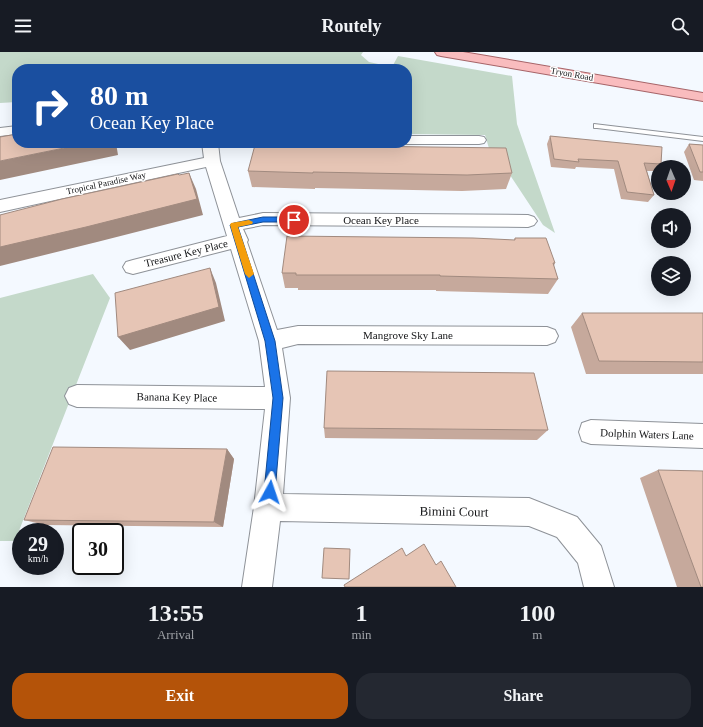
<!DOCTYPE html>
<html lang="en">
<head>
<meta charset="utf-8">
<style>
	:root { --surface:#171b24; --page:#242831; --text:#f1f3f6; --muted:#9ea1a6; --accent:#b45309 }
	body { margin:0; font-family:"Times New Roman",serif; background:var(--page); color:var(--text); height:100vh; display:flex; flex-direction:column; font-size:15px; white-space:nowrap }
	* { box-sizing:border-box; margin:0 }
	p { font-size:13px; color:var(--muted) }
	.icon { flex:none; width:22px; height:22px; fill:none; stroke:currentColor; stroke-width:2; stroke-linecap:round; stroke-linejoin:round }
	.map { position:relative; height:535px; overflow:hidden }
	.details { display:flex; flex-direction:column; background:var(--surface); flex:1 }
	.details>* { flex:none }
	.guide { position:absolute; left:12px; top:12px; width:400px; height:84px; border-radius:16px; box-shadow:0 4px 16px #0002; background:#1a4fa0; color:#fff; overflow:hidden }
	.needle { width:26px; rotate:178deg }
	.buttons { position:absolute; left:651px; top:108px; display:grid; gap:8px }
	.buttons a { display:grid; place-items:center; width:40px; height:40px; border-radius:50%; background:var(--surface); box-shadow:0 4px 16px #0002; font-size:20px }
	.speed { position:absolute; left:12px; top:471px; display:flex; gap:8px; font-size:20px; font-weight:700; text-align:center }
	.speed>* { display:grid; place-content:center; width:52px; height:52px; border-radius:50%; background:var(--surface); box-shadow:0 4px 16px #0002; line-height:1 }
	.speed small { font-size:10px; font-weight:400 }
	.speed .limit { border:2px solid #111; border-radius:6px; background:#fff; color:#111 }
	.pin { position:absolute; display:grid; place-items:center; width:34px; height:34px; color:#fff; margin:-17px; border:2px solid #fff; border-radius:50%; box-shadow:0 1px 4px #0007 }
	.me { position:absolute; width:44px; margin:-22px; rotate:5deg; stroke-linejoin:round; filter:drop-shadow(0 0 3px #0008) }
	.turn { display:flex; align-items:center; gap:14px; height:84px; padding:0 12px; font-size:18px }
	.turn .icon { width:52px; height:52px; stroke-width:2.5 }
	.turn b { display:block; font-size:28px; line-height:34px }
	.eta { display:flex; justify-content:space-evenly; align-items:center; height:68px; text-align:center }
	.eta b { font-size:24px; font-weight:600; line-height:28px }
	.button { display:flex; gap:8px; margin-top:auto; padding:8px 12px }
	.button a { flex:1; height:46px; border-radius:16px; background:var(--accent); color:#fff; font-size:16px; font-weight:600; line-height:46px; text-align:center }
	.button a+a { background:var(--page); color:var(--text) }
	header { display:flex; justify-content:space-between; align-items:center; height:52px; padding:0 12px; background:var(--surface); font-size:18px; font-weight:600 }
	.map>svg:first-child { display:block }
</style>
</head>
<body>
<header><svg class="icon" aria-label="menu" viewBox="0 0 24 24"><path d="M4 6h16M4 12h16M4 18h16"/></svg>Routely<svg class="icon" aria-label="search" viewBox="0 0 24 24"><circle cx="10" cy="10" r="6"/><path d="M15 15l6 6"/></svg></header>
<div class="map">
<svg width="703" height="535" viewBox="0 0 703 535">
	<rect width="100%" height="100%" fill="#f4f9ff"/>
	<!-- green -->
	<path fill="#c4d9ca" d="M0,0H363L361,3L369,10L392,15L398,4L512,24L517,72L555,181L543,173L504,114L491,103L485,83L407,82V17H17V50L0,51Z
		M93,222L110,246L15,489H0V246Z"/>
	<g fill="none" stroke-linecap="round" stroke-linejoin="round">
		<defs>
			<path id="service" d="M594,72L703,85V89L597,76H594Z"/>
			<path id="minor" d="M17,74V82L0,84V76Z
				M407,84H479L484,85L486,88L484,91L479,92H407L402,91H407Z
				M202,91H218L220,109L239,166L263,161L528,163L534,165L537,169L534,173L528,175L263,173L243,177L248,188L247,190L277,278L298,274L547,275L555,278L558,284L555,290L547,293L298,292L282,296L290,346L283,442L529,446L577,465L601,494L614,535H584L578,511L557,485L529,474L280,469L272,535H242L254,455L265,357L77,355L69,352L65,344L69,336L77,333L265,335L259,289L231,197L133,222L126,220L123,215L126,210L133,208L227,184L206,115L0,160V148L204,106Z
				M591,368L703,372V396L591,392L582,389L579,380L582,371Z"/>
			<path id="primary" d="M435,0H463L703,41V49L441,4L437,3Z"/>
		</defs>
		<!-- service casing -->
		<use href="#service" stroke="#8e9298" stroke-width="2"/>
		<!-- minor casing -->
		<use href="#minor" stroke="#8e9298" stroke-width="2"/>
		<!-- primary casing -->
		<use href="#primary" stroke="#a66468" stroke-width="2"/>
		<!-- service -->
		<use href="#service" fill="#fff" fill-rule="evenodd"/>
		<!-- minor -->
		<use href="#minor" fill="#fff" fill-rule="evenodd"/>
		<!-- primary -->
		<use href="#primary" fill="#f9bcbe" fill-rule="evenodd"/>
	</g>
	<!-- wall -->
	<path fill="#c6a99c" d="M550,84L661,112L659,115H658V116L656,119H647L654,143L648,150L621,147L614,117L576,115L575,117L551,115L547,92Z
		M689,92L703,93V129L694,128L684,100Z
		M248,119L512,121L506,137L462,139L315,136V137L252,135Z
		M515,186L555,211L554,214L558,227L548,242L436,239V238H298V236H285L282,221L514,188Z
		M582,261H703V322H586L571,275Z
		M324,376L548,378L537,388L325,386Z
		M227,397L234,407L223,475L45,473L24,468Z
		M658,418L703,535H677L640,426Z"/>
	<!-- shaded-wall -->
	<path fill="#a18a7f" d="M89,91H116L118,103L0,128V109Z
		M189,121L196,137L203,163L97,190L0,214V195Z
		M210,216L216,231L225,269L130,298L118,285Z
		M227,397L234,407L223,475L214,470Z"/>
	<!-- building -->
	<path fill="#e6c5b5" stroke="#a18a7f" d="M17,82V91H89L0,109V85Z
		M550,84L662,95L661,112L644,111L654,143L627,140L618,109L578,107L579,110L554,107Z
		M689,92L703,93V120H700Z
		M255,93H280L506,96L512,121L467,123L313,120V121L248,119Z
		M189,121L197,147L86,175L0,195V163L62,147L178,122L179,123Z
		M287,184L473,186L515,188V186H546L555,211H553L558,227L440,224V223H296V221H282Z
		M210,216L219,255L118,285L115,241Z
		M582,261H703V310L599,309Z
		M327,319L534,321L548,378L324,376Z
		M53,395L227,397L214,470L24,468Z
		M658,418L703,419V535H701Z
		M424,492L436,513L441,509L456,535H345L344,533L402,496L406,504Z
		M324,496L350,497L349,527L322,526Z"/>
	<!-- route -->
	<path fill="#1a73e8" stroke="#114b97" d="M263,165H294L298,168L294,170H263L238,175L275,289L283,346L275,440L274,444L270,445L265,444L264,440L273,346L265,289L230,173L234,171Z"/>
	<!-- slow -->
	<path fill="#f59e0b" d="M249,168L253,170L252,172L238,175L254,222L249,226L245,222L230,173L231,171Z"/>
	<g text-anchor="middle" stroke-width="3" stroke-linejoin="round" paint-order="stroke">
		<!-- far-street labels -->
		<g font-size="9" fill="#141517" stroke="#fff">
			<text transform="translate(572 22) rotate(10)" y="3">Tryon Road</text>
			<text transform="translate(106 131) rotate(-12)" y="3">Tropical Paradise Way</text>
		</g>
		<!-- street labels -->
		<g font-size="11" fill="#141517" stroke="#fff">
			<text x="381" y="172">Ocean Key Place</text>
			<text transform="translate(186 201) rotate(-14)" y="4">Treasure Key Place</text>
			<text x="408" y="287">Mangrove Sky Lane</text>
			<text transform="translate(177 345) rotate(1)" y="4">Banana Key Place</text>
			<text transform="translate(647 382) rotate(2)" y="4">Dolphin Waters Lane</text>
		</g>
		<!-- near-street labels -->
		<g font-size="13" fill="#141517" stroke="#fff">
			<text transform="translate(454 459) rotate(1)" y="5">Bimini Court</text>
		</g>
	</g>
</svg>
<div class="buttons">
<a><svg class="needle" viewBox="-14 -14 28 28"><path d="M0-13l5 13h-10z" fill="#e53935"/><path d="M0 13l5-13h-10z" fill="#9ea1a6"/></svg></a>
<a><svg class="icon" aria-label="sound" viewBox="0 0 24 24"><path d="M4 9h4l5-4v14l-5-4H4zM17 9q2 3 0 6"/></svg></a>
<a><svg class="icon" aria-label="layers" viewBox="0 0 24 24"><path d="M12 4l9 5-9 5-9-5zM3 14l9 5 9-5"/></svg></a>
</div>
<div class="speed"><div>29<small>km/h</small></div><div class="limit">30</div></div>
<div class="pin" style="left:294px;top:168px;background:#d93025"><svg class="icon" aria-label="arrive" viewBox="0 0 24 24"><path d="M6 21V4h12l-3 4 3 4H6"/></svg></div>
<svg class="me" style="left:270px;top:440px" viewBox="-20 -20 40 40"><path d="M0-17L14 15 0 8-14 15z" fill="#1a73e8" stroke="#fff" stroke-width="4"/></svg>
<div class="guide">
<div class="turn"><svg class="icon" aria-label="right" viewBox="0 0 24 24"><path d="M7 20v-9h11M14 6l5 5-5 5"/></svg><div><b>80 m</b>Ocean Key Place</div></div>
</div>
</div>
<section class="details">
<div class="eta">
<div><b>13:55</b><p>Arrival</p></div>
<div><b>1</b><p>min</p></div>
<div><b>100</b><p>m</p></div>
</div>
<div class="button"><a>Exit</a><a>Share</a></div>
</section>
</body>
</html>
